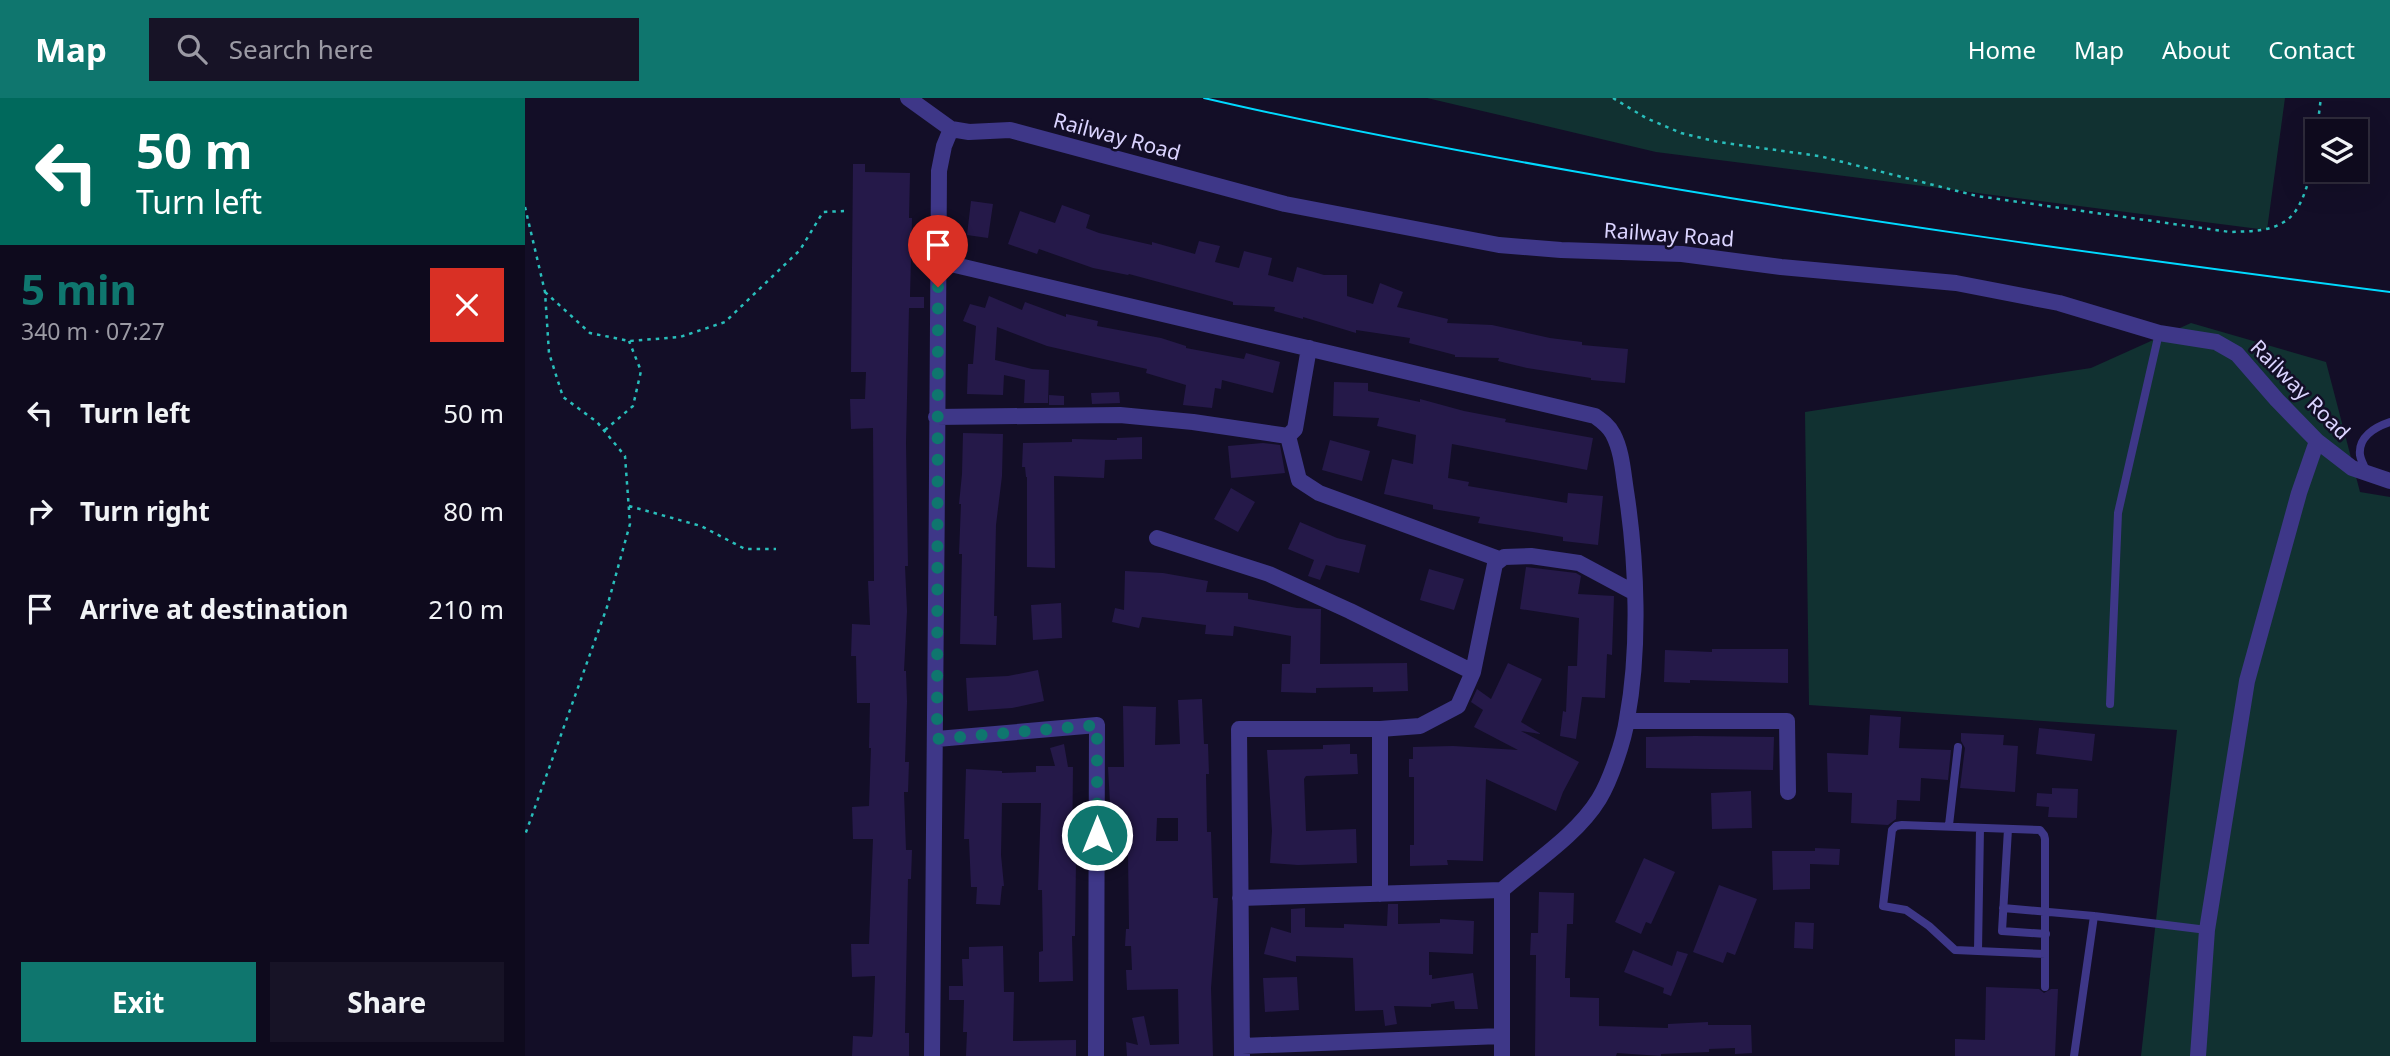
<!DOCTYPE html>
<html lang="en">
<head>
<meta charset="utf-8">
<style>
	:root { --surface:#0e0a1d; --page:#171326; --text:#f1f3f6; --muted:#9b9aa4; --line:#2e2b3b; --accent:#0f766e }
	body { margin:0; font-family:"Noto Sans",sans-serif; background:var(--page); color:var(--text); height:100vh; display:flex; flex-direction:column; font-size:26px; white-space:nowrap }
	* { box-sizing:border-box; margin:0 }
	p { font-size:23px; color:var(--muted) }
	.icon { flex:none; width:38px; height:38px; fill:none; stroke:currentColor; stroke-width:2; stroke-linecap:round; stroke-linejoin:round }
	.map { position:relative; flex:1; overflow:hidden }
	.drawer { display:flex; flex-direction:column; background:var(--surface); width:525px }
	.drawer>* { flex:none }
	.hud { background:#00695c; color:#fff; overflow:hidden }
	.tools { position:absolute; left:1780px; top:21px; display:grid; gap:14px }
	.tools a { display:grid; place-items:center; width:63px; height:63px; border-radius:0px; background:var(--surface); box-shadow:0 7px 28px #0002,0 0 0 2px var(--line); font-size:35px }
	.pin { position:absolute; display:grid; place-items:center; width:60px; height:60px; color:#fff; margin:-72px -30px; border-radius:50% 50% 50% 0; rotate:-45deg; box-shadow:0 0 7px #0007 }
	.pin .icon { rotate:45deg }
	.me { position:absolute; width:77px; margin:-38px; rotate:0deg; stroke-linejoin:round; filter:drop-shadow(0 0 5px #0008) }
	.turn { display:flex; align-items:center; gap:24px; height:147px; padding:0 21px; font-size:32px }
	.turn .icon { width:91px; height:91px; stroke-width:2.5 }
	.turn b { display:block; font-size:49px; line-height:60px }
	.round { display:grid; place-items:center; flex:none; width:74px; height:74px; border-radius:0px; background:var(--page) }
	.overview { display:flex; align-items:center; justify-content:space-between; height:119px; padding:0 21px }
	h1 { font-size:42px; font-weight:700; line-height:52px; color:var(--accent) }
	.action { display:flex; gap:14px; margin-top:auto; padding:14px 21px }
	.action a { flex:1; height:80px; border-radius:0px; background:var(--accent); color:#fff; font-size:28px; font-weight:700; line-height:80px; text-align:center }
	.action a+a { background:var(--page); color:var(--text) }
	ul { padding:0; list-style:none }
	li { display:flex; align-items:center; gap:21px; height:98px; padding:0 21px }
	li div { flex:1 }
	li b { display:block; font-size:26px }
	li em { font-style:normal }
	header { display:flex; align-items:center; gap:42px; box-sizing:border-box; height:98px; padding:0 35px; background:var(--accent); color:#fff }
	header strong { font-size:33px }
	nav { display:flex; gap:38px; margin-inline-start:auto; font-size:24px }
	.search { width:490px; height:63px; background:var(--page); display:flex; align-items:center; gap:18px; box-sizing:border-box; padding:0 24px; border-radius:0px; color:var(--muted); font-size:26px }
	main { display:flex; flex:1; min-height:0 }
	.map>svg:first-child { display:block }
</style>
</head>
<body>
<header>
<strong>Map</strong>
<div class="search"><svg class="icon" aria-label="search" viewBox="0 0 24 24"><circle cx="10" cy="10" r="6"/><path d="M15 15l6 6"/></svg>Search here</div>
<nav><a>Home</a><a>Map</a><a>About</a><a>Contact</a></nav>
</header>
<main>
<section class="drawer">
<div class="hud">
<div class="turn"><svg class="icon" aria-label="left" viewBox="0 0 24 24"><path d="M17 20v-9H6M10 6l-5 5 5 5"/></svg><div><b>50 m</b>Turn left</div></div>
</div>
<div class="overview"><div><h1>5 min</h1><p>340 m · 07:27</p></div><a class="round" style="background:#d93025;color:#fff"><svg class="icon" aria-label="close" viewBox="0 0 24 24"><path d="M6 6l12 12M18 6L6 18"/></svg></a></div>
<ul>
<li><svg class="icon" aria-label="left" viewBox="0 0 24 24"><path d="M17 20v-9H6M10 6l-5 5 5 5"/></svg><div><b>Turn left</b></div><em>50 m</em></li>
<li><svg class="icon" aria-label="right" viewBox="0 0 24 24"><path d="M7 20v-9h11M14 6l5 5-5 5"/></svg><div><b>Turn right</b></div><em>80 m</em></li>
<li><svg class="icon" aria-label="arrive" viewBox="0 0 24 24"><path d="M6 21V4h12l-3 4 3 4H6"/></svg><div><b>Arrive at destination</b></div><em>210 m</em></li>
</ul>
<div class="action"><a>Exit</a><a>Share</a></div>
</section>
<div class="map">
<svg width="1865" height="958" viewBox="0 0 1865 958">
	<rect width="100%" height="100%" fill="#130e27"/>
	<!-- green -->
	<path fill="#113131" d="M902,0H1760L1742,132L1131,54Z
		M1666,225L1801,264L1835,394L1865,399V958H1616L1652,632L1284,607L1280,314L1566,270Z"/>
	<!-- building -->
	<path fill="#251949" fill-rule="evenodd" d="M328,66H340V74L385,75L384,120H387L385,199H399V210H384L381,345L383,468H380L382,513L379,573H381L382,603L380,664H384L383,694H379L381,752H387L386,781H383L380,935H384V958H327L328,938L347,939L348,935L350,878L327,879L326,846H344L348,741H328L327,709L344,708L346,650H344L345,605H332L331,558H326L327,526L345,527L343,483H349L348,330L326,331L325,301H340L341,274H326Z
		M446,103L468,106L463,140L442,137Z
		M537,107L565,117L561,130L574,135L627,147V144L670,156L674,143L695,148L690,164L714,170L719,153L747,160L743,177L768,184L772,169L799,177H822V198L848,206L855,185L878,194L872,209L923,221L922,225L967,227L1025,240L1057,244V247L1103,251L1100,285L1066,282V280L1002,270L973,263L974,260L930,259V257L884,245L885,240L831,232V235L778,219V221L749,213L750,209L708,207V204L604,176L603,177L568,170L514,151L512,156L483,146L495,113L530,125Z
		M464,198L497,212L500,204L541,219V216L573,223L572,228L636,240L661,248V250L719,261L721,255L755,264L748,295L697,282L696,291L690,290L687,310L658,307L661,287L621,275L622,271L522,248L472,229L470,262L507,271L524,272L523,305H499L500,282L479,277L478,297L442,296L443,266H448L451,228L438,223L445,206L460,210Z
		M809,284L843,285V293L895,304V301L939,313L981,321L980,324L1068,340L1062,372L927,346L923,380L944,384L943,388L1042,405L1043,395L1078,398L1073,447L1038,443V439L953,425L955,419L908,411V407L859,396L867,361L888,366L891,337L852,328L854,320L808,318Z
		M594,294L595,305L567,306L566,295Z
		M524,297L539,298V307H524Z
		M438,335L478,336L477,378L471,427L469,518H472L471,547L435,546L437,456H434L436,406H434L437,376Z
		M617,339V361L580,362L579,380L529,378L530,470L502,469V379H501L500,369H497L498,345L547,344V341L592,342V340Z
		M805,342L845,353L837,383L797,372Z
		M738,345L755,347L760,375L706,380L703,348Z
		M706,390L730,404L713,434L689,421Z
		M775,424L812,440L841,447L834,475L801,467L795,482L783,478L789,462L763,451Z
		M1001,469L1051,475L1056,478L1053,496L1089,498L1087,557L1082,556L1080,600L1057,599L1051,641L1035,638L1038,613L1041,614L1043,568H1052L1054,520L995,511Z
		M904,471L939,481L929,512L895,502Z
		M600,473L638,475L683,483L681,494L723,495V501L772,510L794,511H796L795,566L882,565L883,593L848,594V589L791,590V595L756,594L757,566H765L766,538L709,528L708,538L680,536L681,527L617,519L614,530L587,524L590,510L599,512Z
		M536,505L537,540L508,542L506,507Z
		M1187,551H1263V585L1165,582V585L1139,584L1140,552L1187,554Z
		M983,565L1017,581L996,624L1016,636L996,633L1054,664L1038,694L1031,713L961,681L958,763L922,762L923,767L885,768V747H889V679H884V661H888V649L928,648L993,652L949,629L958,612L946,604L952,591L966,601Z
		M513,572L519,603L487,610L443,613L441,580L483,578Z
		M677,601L679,646H683L684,676H681L682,734H686L688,800H693L686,890L688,958H602L601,944L613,947L607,920L619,918L625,947L654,946L653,891L602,892L601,872H607L606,848H600L601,831H604L603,756H597L598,724L586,725L583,669H599L598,608L631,609L630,647L655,646L653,602ZM632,720H653V743H631Z
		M1345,617L1376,619L1374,650L1426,652L1423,682L1396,680L1395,703L1372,702L1371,721L1363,727L1326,725L1327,695L1303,694L1302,655L1343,657Z
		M1514,630L1570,636L1567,663L1511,656Z
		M1436,635L1479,637L1478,647L1493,648L1490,694L1435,690L1440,650L1436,643Z
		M1170,638L1249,639L1248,672L1121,670V639Z
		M539,646L543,669H548L547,764H551L550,838H547L548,883L514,884V854L518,853L517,792H513L516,705H477L476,757L479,788H477L475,807L451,806L452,789H446L444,741H439L441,671L477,673V675L511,674V668H530L525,650Z
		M825,646V656H832L833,676L781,678L779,681L781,733L831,731L832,765L773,767L745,765L747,733L742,652L798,651V647Z
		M1527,690L1553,691L1552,720L1523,719L1524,709L1511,708L1512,695L1527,696Z
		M1226,693L1227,730L1187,731L1186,695Z
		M1290,750L1315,751L1314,767L1285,766V791L1248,792L1247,753H1290Z
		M1119,760L1150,774L1126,826L1121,824L1116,836L1090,824Z
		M1194,787L1232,801L1210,857L1202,854L1198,865L1168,854Z
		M1014,794L1049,795L1048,826H1042L1040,880H1045V899L1074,900V928L1143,930V926L1183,924V927H1226L1227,955L1210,956V950L1184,951V954L1136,956V958L1092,955L1091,958H1010L1011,857H1005L1006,835H1013Z
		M863,806H873V826L915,825V821L949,823L948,856L904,854V877H907V881L948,875L953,911H930L929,903L906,906V909L869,908L872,926L860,928L858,912L830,913L828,860L771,858V864L739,856L746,829L766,835V811L780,810V829L819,830V826L862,828Z
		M1270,824L1289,825L1288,851L1269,850Z
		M478,848L479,894H489L488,943L551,942V958H441L442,934H438L439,902H424V888H438L437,861H444V849Z
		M1108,852L1147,868L1152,853L1163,856L1146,898L1138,895L1139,890L1099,874Z
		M772,879L774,912L740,914L738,880Z
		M1461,889L1514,891L1519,895L1526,891H1533L1530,958H1430V941L1460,942Z"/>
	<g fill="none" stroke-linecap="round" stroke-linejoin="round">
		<!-- path -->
		<path stroke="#29bebb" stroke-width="2.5" stroke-dasharray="3.5 5" stroke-linecap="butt" d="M1088,0L1121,20L1156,35L1193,44L1294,58L1452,98L1705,134C1724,133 1743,134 1759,124C1789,107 1791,32 1796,0
			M0,109L20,194L24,255L38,299L72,324L100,358L105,426L82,509L0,737
			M20,194L65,235L104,243L155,239L200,224L275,152L298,114L319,113
			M80,332L108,308L116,273L104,243
			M104,408L176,428L220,451H251"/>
		<!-- service -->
		<path stroke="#3e3788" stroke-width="8" d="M1842,374C1840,370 1836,363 1835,357C1833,339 1850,329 1865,324
			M1585,606L1593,415L1634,235
			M1377,727L1515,732L1519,737L1520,741V856L1430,852L1404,828L1381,812L1358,808L1367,732L1371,728Z
			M1424,727L1433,649
			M1483,731L1477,833L1521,836
			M1478,810L1569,818L1682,832
			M1453,853L1455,730
			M1520,856V889
			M1549,958L1569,818"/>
		<!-- minor -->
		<path stroke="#3e3788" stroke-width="16" d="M383,0L426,31L444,34L485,32L760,106L974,147L1036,152L1157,156L1256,169L1431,185L1534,205L1634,235L1691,244L1712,256L1752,302L1792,343L1827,370L1865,383
			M413,163L1070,318C1077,323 1084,328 1088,336C1097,353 1098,374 1101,393C1112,464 1115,551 1102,621C1099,643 1085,683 1074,701C1052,737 1008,765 977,792V958
			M411,319L595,317L668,324L763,338
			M763,338L774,382L794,395L974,461
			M763,338L770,331L784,250
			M632,440L744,476L825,513L948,574
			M1102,623H1262L1263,694
			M855,631V796
			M412,641L572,627L571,958
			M715,800L977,792
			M717,948L976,938
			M407,958C412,663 411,368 414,73L419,48L426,31
			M717,958L714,631H855L895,628L933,608L948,574L970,466L979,459L1006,458L1054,465L1110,495
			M1673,958L1682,832L1722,583L1774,395L1792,343"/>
		<!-- tram -->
		<path stroke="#00daff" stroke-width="2" d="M679,0C803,29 928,52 1053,74C1322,122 1593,159 1865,194"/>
	</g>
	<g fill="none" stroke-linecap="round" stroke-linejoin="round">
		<!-- route -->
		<path stroke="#0f766e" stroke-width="12" stroke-dasharray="0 21.6" d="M413,189L412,641L572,627V737"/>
	</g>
	<g text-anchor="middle" stroke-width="5" stroke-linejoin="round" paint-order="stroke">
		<!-- street labels -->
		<g font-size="21" fill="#dbd4ff" stroke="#130e27">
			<text transform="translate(592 39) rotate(15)" y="7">Railway Road</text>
			<text transform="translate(1144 137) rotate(4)" y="7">Railway Road</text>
			<text transform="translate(1775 292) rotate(45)" y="7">Railway Road</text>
		</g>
	</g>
</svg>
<div class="tools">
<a><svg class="icon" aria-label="layers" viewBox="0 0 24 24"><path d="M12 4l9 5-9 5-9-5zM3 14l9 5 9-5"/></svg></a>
</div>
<div class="pin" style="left:413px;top:189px;background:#d93025"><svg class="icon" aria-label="arrive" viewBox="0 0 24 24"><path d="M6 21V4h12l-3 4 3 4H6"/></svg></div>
<svg class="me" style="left:572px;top:737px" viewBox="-20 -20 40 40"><circle r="17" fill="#0f766e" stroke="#fff" stroke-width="3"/><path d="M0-11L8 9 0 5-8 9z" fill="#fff"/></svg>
</div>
</main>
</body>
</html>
